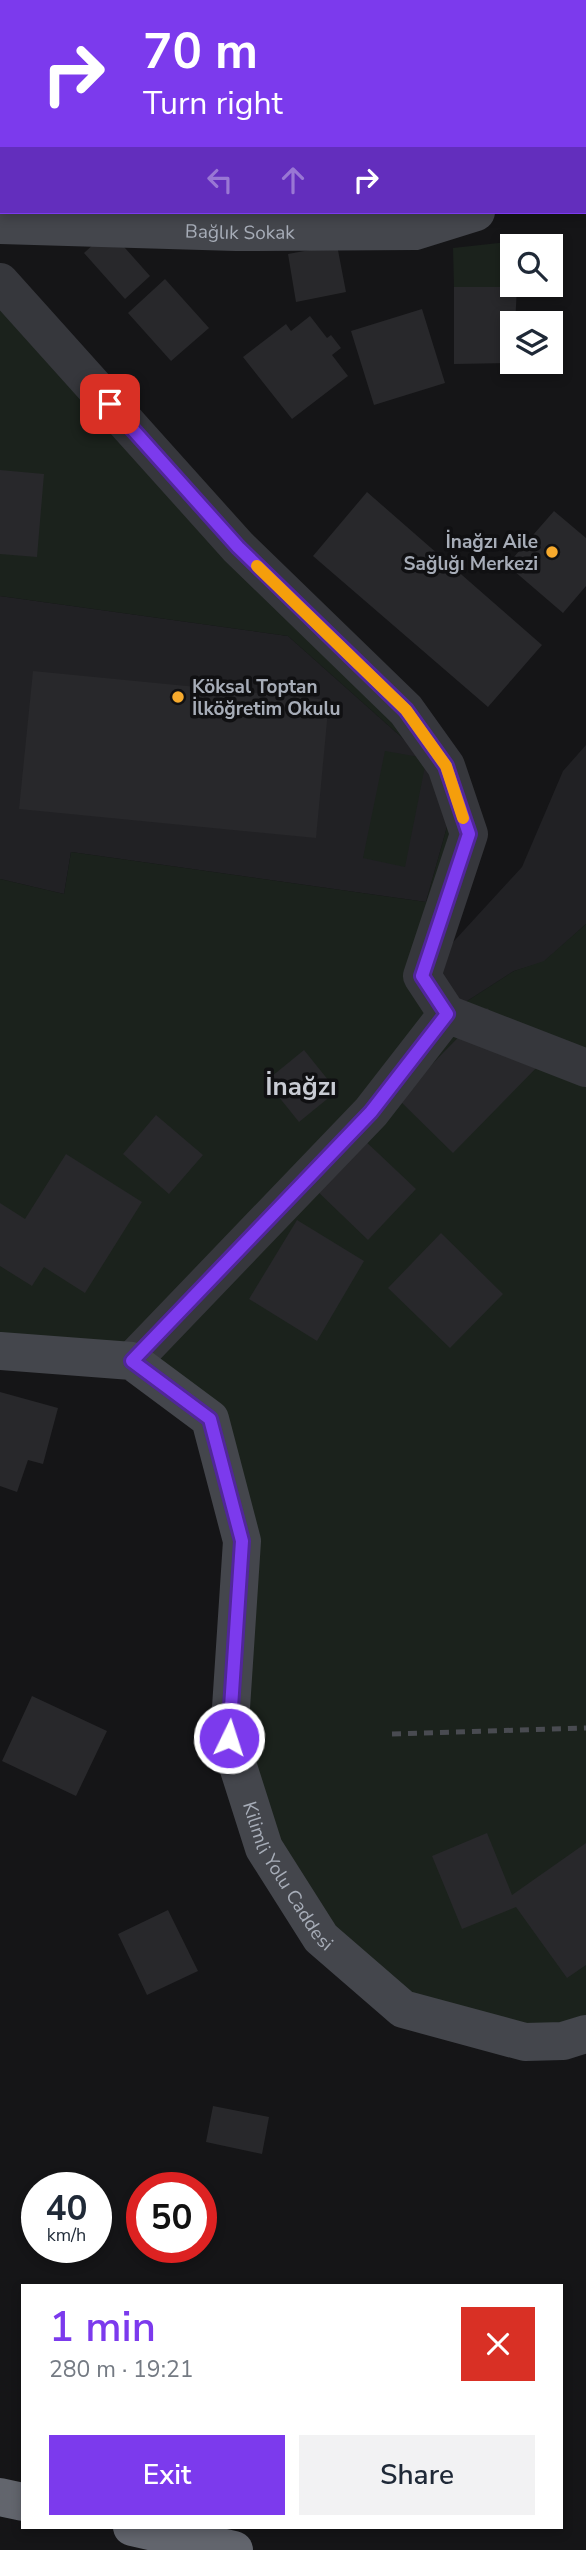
<!DOCTYPE html>
<html lang="en">
<head>
<meta charset="utf-8">
<style>
	:root { --surface:#fff; --page:#f2f2f3; --text:#1f2937; --muted:#747a83; --accent:#7c3aed }
	body { margin:0; font-family:"Nunito Sans",sans-serif; background:var(--page); color:var(--text); height:100vh; display:flex; flex-direction:column; font-size:26px; white-space:nowrap }
	* { box-sizing:border-box; margin:0 }
	p { font-size:23px; color:var(--muted) }
	.icon { flex:none; width:38px; height:38px; fill:none; stroke:currentColor; stroke-width:2; stroke-linecap:round; stroke-linejoin:round }
	.map { position:relative; flex:1; overflow:hidden }
	.sheet { position:absolute; left:21px; top:2284px; width:542px; height:245px; display:flex; flex-direction:column; background:var(--surface); border-radius:0px; box-shadow:0 4px 10px #0003 }
	.sheet>* { flex:none }
	.banner { position:absolute; left:0px; top:0px; width:586px; height:214px; box-shadow:0 4px 10px #0003; background:#7c3aed; color:#fff; overflow:hidden }
	.controls { position:absolute; left:500px; top:234px; display:grid; gap:14px }
	.controls a { display:grid; place-items:center; width:63px; height:63px; border-radius:0px; background:var(--surface); box-shadow:0 4px 10px #0003; font-size:35px }
	.speed { position:absolute; left:21px; top:2172px; display:flex; gap:14px; font-size:35px; font-weight:700; text-align:center }
	.speed>* { display:grid; place-content:center; width:91px; height:91px; border-radius:50%; background:var(--surface); box-shadow:0 4px 10px #0003; line-height:1 }
	.speed small { font-size:18px; font-weight:400 }
	.speed .limit { border:10px solid #d22; background:#fff; color:#111 }
	.pin { position:absolute; display:grid; place-items:center; width:60px; height:60px; color:#fff; margin:-30px; border-radius:14px; box-shadow:0 4px 10px #0006 }
	.me { position:absolute; width:77px; margin:-38px; rotate:4deg; stroke-linejoin:round; filter:drop-shadow(0 0 5px #0008) }
	.turn { display:flex; align-items:center; gap:24px; height:147px; padding:0 28px; font-size:32px }
	.turn .icon { width:91px; height:91px; stroke-width:2.5 }
	.turn b { display:block; font-size:49px; line-height:60px }
	.lanes { display:flex; align-items:center; height:66px; padding:0 28px; background:#0003; justify-content:center; gap:35px; direction:ltr }
	.lanes .off { opacity:.35 }
	.round { display:grid; place-items:center; flex:none; width:74px; height:74px; border-radius:0px; background:var(--page) }
	.head { display:flex; align-items:center; justify-content:space-between; height:119px; padding:0 28px }
	h1 { font-size:42px; font-weight:600; line-height:52px; color:var(--accent) }
	.primary-button { display:flex; gap:14px; margin-top:auto; padding:14px 28px }
	.primary-button a { flex:1; height:80px; border-radius:0px; background:var(--accent); color:#fff; font-size:28px; font-weight:600; line-height:80px; text-align:center }
	.primary-button a+a { background:var(--page); color:var(--text) }
	.map>svg:first-child { display:block }
</style>
</head>
<body>
<div class="map">
<svg width="586" height="2550" viewBox="0 0 586 2550">
	<rect width="100%" height="100%" fill="#151517"/>
	<!-- built -->
	<path fill="#212124" d="M0,596L288,636L425,758L450,816L426,902L71,852L64,894L0,879Z
		M586,745V924L544,962L514,971L447,1014L422,976L522,867L563,771Z"/>
	<!-- green -->
	<path fill="#1b221c" d="M516,241V247H513V285L517,287H454L453,248Z
		M0,282L406,710L469,834L422,976L447,1014L514,971L544,961L586,924V2034L403,2009L321,1938L229,1738L242,1541L210,1419L132,1361L0,1351V879L64,894L71,852L426,902L450,816L426,761L405,867L363,858L385,751L425,758L288,636L0,596Z"/>
	<!-- building -->
	<path fill="#28282b" d="M109,230L150,276L125,299L84,253Z
		M337,245L346,292L296,302L288,254Z
		M165,279L209,328L171,361L128,313Z
		M454,287H517L513,363L454,364Z
		M422,309L445,383L374,405L351,331Z
		M310,316L327,338L331,335L341,348L332,355L348,376L292,419L243,357L286,324L291,331Z
		M0,470L44,474L37,557L0,554Z
		M367,492L542,645L488,707L313,556Z
		M554,511L586,538V586L563,613L507,565Z
		M33,671L329,700L316,838L19,809Z
		M487,1008L542,1062L453,1153L398,1099Z
		M304,1050L337,1091L299,1122L266,1081Z
		M156,1115L203,1155L169,1194L123,1154Z
		M361,1137L416,1189L368,1240L313,1187Z
		M66,1154L142,1202L85,1293L44,1267L32,1286L0,1266V1203L25,1219Z
		M297,1220L364,1261L317,1341L249,1299Z
		M441,1233L503,1294L450,1348L388,1288Z
		M0,1392L58,1408L43,1464L28,1460L17,1492L0,1486Z
		M32,1696L107,1731L76,1796L2,1761Z
		M487,1833L512,1895L586,1843V1965L567,1978L516,1907L462,1929L432,1856Z
		M168,1910L198,1971L147,1995L118,1934Z
		M213,2106L269,2117L262,2154L206,2142Z"/>
	<g fill="none" stroke-linecap="round" stroke-linejoin="round">
		<!-- street -->
		<path stroke="#36373c" stroke-width="38" d="M584,9L586,19
			M0,282L238,547L406,710L446,766L469,834L422,976L447,1014L586,1068
			M132,1361L371,1112L447,1014"/>
		<!-- secondary -->
		<g stroke="#44464c" stroke-width="38">
			<path d="M584,178H586"/>
			<path id="s1" d="M0,225L236,232L415,231L476,212"/>
			<path id="s2" d="M0,1351L132,1361L210,1419L242,1541L229,1738L264,1848L321,1938L403,2009L525,2042L563,2041L586,2034"/>
		</g>
		<!-- highway -->
		<path stroke="#62656d" stroke-width="38" d="M0,2497L23,2502
			M132,2527L234,2550"/>
		<!-- rail -->
		<path stroke="#494b51" stroke-width="5" stroke-dasharray="9 7" stroke-linecap="butt" d="M392,1734L586,1728"/>
	</g>
	<g fill="none" stroke-linecap="round" stroke-linejoin="round">
		<defs>
			<path id="route" d="M110,404L238,547L406,710L446,766L469,834L422,976L447,1014L371,1112L132,1361L210,1419L242,1541L229,1738"/>
		</defs>
		<!-- route casing -->
		<use href="#route" stroke="#51269a" stroke-width="18"/>
		<!-- route -->
		<use href="#route" stroke="#7c3aed" stroke-width="12"/>
		<!-- slow -->
		<path stroke="#f59e0b" stroke-width="12" d="M257,566L406,710L446,766L463,818"/>
	</g>
	<!-- markers -->
	<g fill="#f7aa2d" stroke="#101012" stroke-width="2.5">
		<circle cx="552" cy="552" r="7"/>
		<circle cx="178" cy="697" r="7"/>
	</g>
	<g text-anchor="middle" stroke-width="7" stroke-linejoin="round" paint-order="stroke">
		<!-- street labels -->
		<g font-size="19" fill="#a7adb8" stroke="#101012">
			<text dy="7" stroke="none"><textPath href="#s1" startOffset="240">Bağlık Sokak</textPath></text>
			<text dy="7" stroke="none"><textPath href="#s2" startOffset="704">Kilimli Yolu Caddesi</textPath></text>
		</g>
		<!-- poi labels -->
		<g font-size="19" font-weight="bold" fill="#a7adb8" stroke="#101012" text-anchor="end">
			<text x="538" y="548">İnağzı Aile<tspan x="538" dy="22">Sağlığı Merkezi</tspan></text>
			<text x="192" y="693" text-anchor="start">Köksal Toptan<tspan x="192" dy="22">İlköğretim Okulu</tspan></text>
		</g>
		<!-- district labels -->
		<g font-size="26" font-weight="bold" fill="#c8cbd3" stroke="#101012">
			<text x="301" y="1095">İnağzı</text>
		</g>
	</g>
</svg>
<div class="controls">
<a><svg class="icon" aria-label="search" viewBox="0 0 24 24"><circle cx="10" cy="10" r="6"/><path d="M15 15l6 6"/></svg></a>
<a><svg class="icon" aria-label="layers" viewBox="0 0 24 24"><path d="M12 4l9 5-9 5-9-5zM3 14l9 5 9-5"/></svg></a>
</div>
<div class="speed"><div>40<small>km/h</small></div><div class="limit">50</div></div>
<div class="pin" style="left:110px;top:404px;background:#d93025"><svg class="icon" aria-label="arrive" viewBox="0 0 24 24"><path d="M6 21V4h12l-3 4 3 4H6"/></svg></div>
<svg class="me" style="left:229px;top:1738px" viewBox="-20 -20 40 40"><circle r="17" fill="#7c3aed" stroke="#fff" stroke-width="3"/><path d="M0-11L8 9 0 5-8 9z" fill="#fff"/></svg>
<div class="banner">
<div class="turn"><svg class="icon" aria-label="right" viewBox="0 0 24 24"><path d="M7 20v-9h11M14 6l5 5-5 5"/></svg><div><b>70 m</b>Turn right</div></div>
<div class="lanes"><svg class="icon off" aria-label="left" viewBox="0 0 24 24"><path d="M17 20v-9H6M10 6l-5 5 5 5"/></svg><svg class="icon off" aria-label="ahead" viewBox="0 0 24 24"><path d="M12 20V5M6 11l6-6 6 6"/></svg><svg class="icon" aria-label="right" viewBox="0 0 24 24"><path d="M7 20v-9h11M14 6l5 5-5 5"/></svg></div>
</div>
<section class="sheet">
<div class="head"><div><h1>1 min</h1><p>280 m · 19:21</p></div><a class="round" style="background:#d93025;color:#fff"><svg class="icon" aria-label="close" viewBox="0 0 24 24"><path d="M6 6l12 12M18 6L6 18"/></svg></a></div>
<div class="primary-button"><a>Exit</a><a>Share</a></div>
</section>
</div>
</body>
</html>
